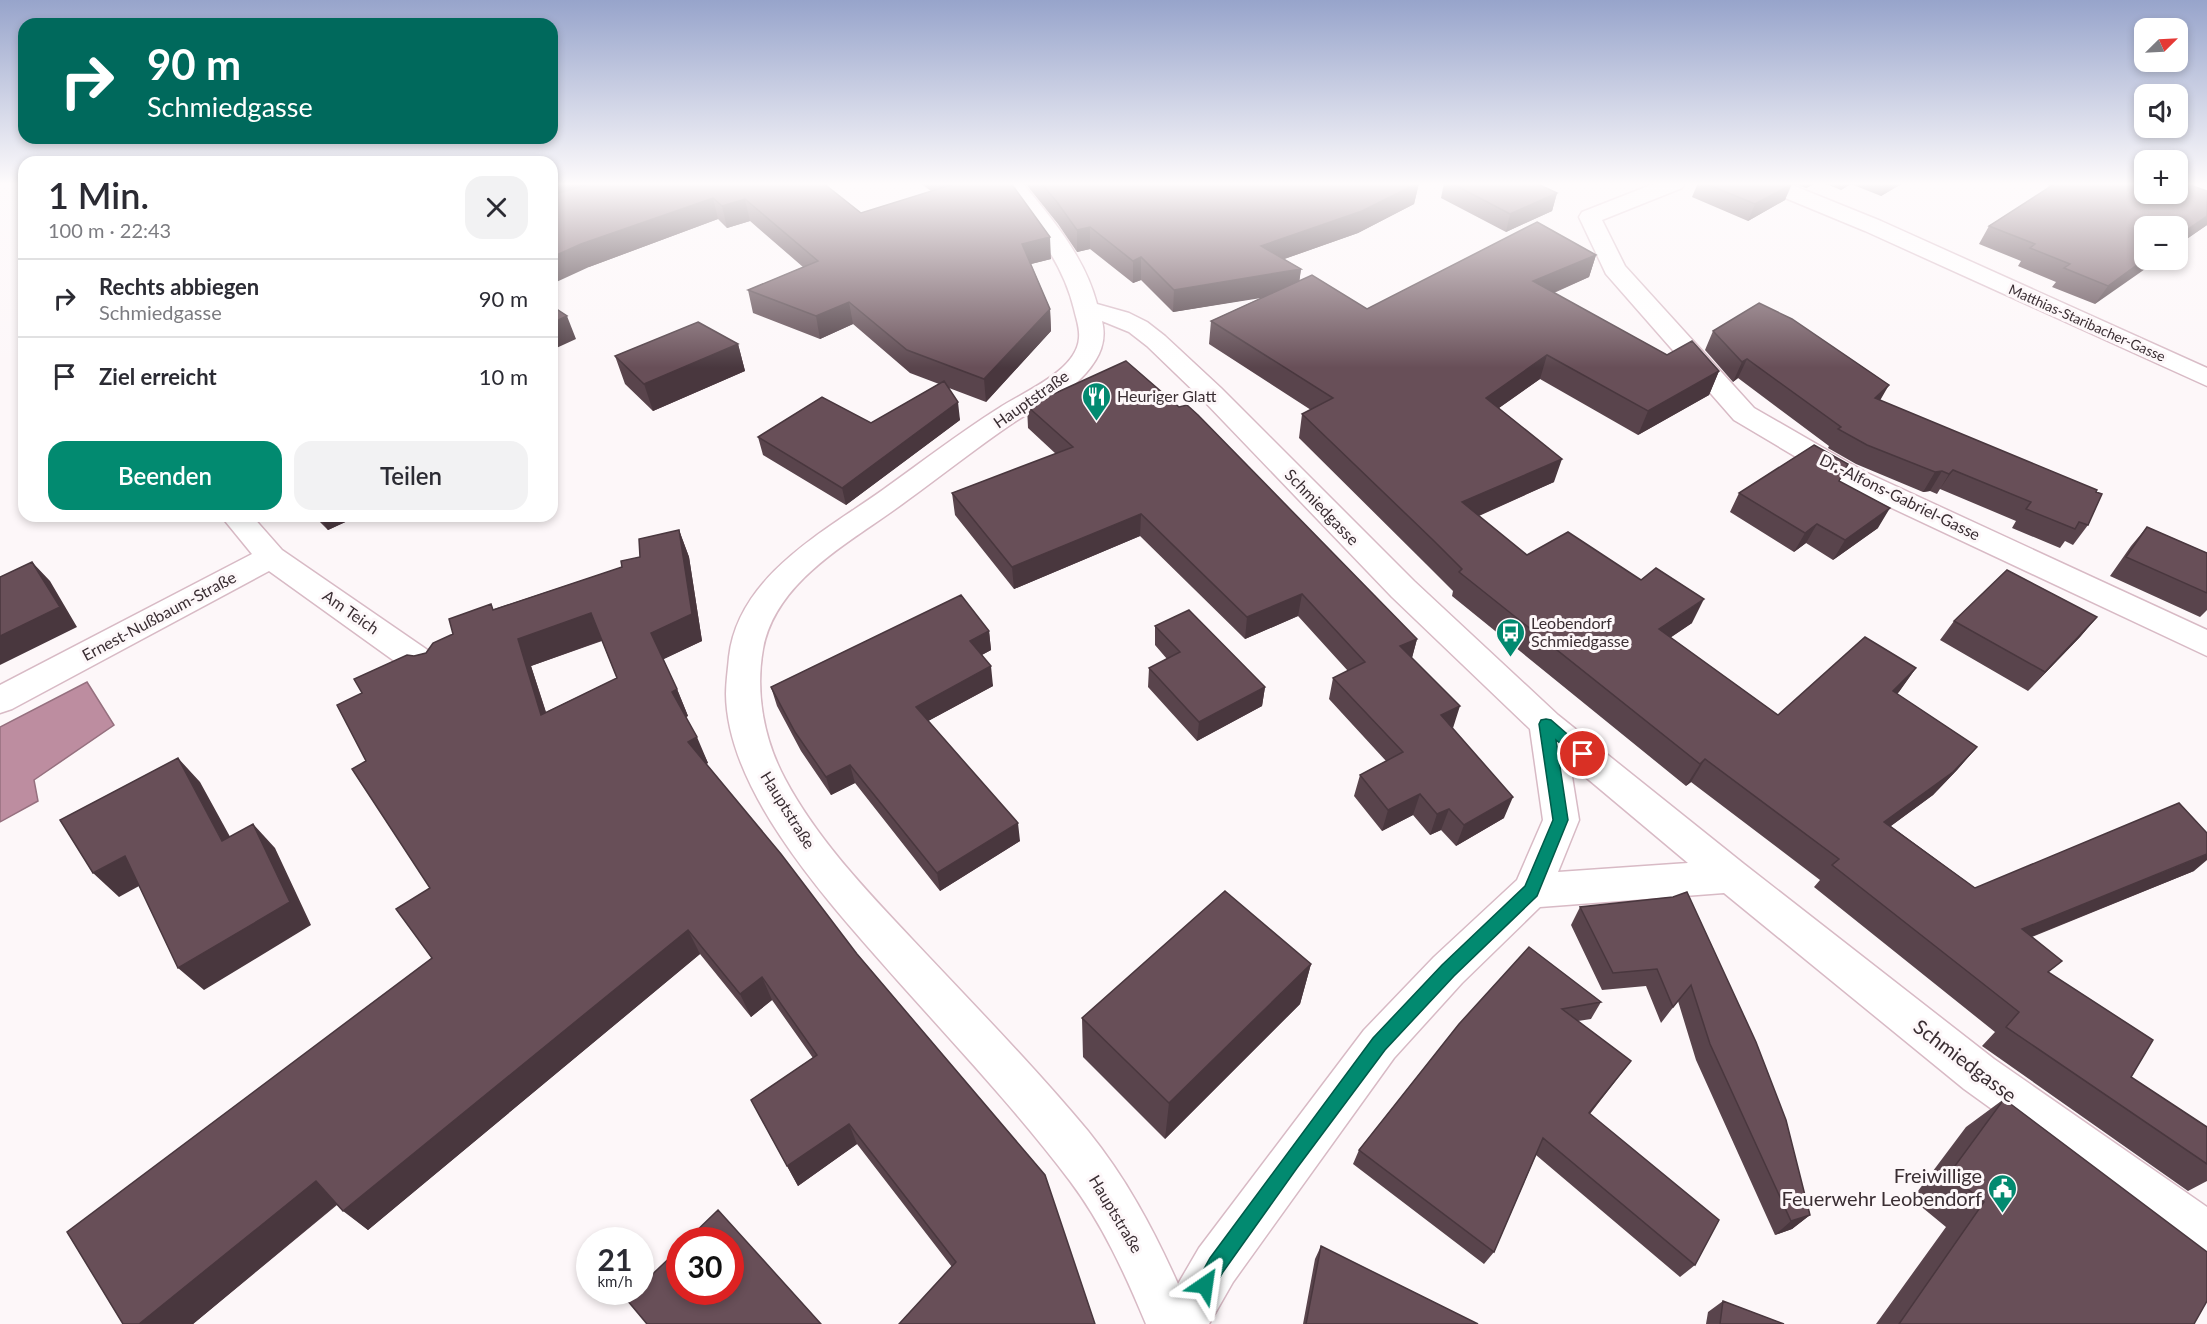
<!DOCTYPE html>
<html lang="de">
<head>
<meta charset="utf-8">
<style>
	:root { --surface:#fff; --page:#f2f2f3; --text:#2b2b33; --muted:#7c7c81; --line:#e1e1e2; --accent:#028a70 }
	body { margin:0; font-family:Lato,sans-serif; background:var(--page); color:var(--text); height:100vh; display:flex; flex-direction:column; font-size:22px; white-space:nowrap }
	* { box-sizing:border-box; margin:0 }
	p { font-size:20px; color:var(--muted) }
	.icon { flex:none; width:33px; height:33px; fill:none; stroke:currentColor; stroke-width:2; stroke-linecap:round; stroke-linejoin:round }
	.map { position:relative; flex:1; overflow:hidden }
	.details { position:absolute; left:18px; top:156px; width:540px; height:366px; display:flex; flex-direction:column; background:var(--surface); border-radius:18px; box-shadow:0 3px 9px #0003 }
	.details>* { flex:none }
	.top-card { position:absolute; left:18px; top:18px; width:540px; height:126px; border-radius:18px; box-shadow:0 3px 9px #0003; background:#00695c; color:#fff; overflow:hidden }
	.needle { width:39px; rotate:66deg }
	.tools { position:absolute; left:2134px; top:18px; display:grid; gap:12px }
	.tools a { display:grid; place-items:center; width:54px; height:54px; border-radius:12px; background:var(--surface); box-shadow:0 3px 9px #0003; font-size:30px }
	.speed { position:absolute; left:576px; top:1227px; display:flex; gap:12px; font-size:30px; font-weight:700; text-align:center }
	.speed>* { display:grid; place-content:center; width:78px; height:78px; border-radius:50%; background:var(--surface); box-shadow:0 3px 9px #0003; line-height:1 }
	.speed small { font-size:15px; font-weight:400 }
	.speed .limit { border:9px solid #d22; background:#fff; color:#111 }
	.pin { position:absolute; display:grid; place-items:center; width:51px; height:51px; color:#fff; margin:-26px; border:3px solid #fff; border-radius:50%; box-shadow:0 2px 6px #0007 }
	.me { position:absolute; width:66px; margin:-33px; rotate:32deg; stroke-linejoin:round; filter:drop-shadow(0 0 4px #0008) }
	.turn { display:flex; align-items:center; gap:21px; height:126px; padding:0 30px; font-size:27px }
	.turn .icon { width:78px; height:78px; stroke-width:2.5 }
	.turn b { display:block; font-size:42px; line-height:51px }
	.round { display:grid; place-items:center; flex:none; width:63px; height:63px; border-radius:18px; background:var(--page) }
	.summary { display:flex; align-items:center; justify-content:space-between; height:102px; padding:0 30px }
	h1 { font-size:36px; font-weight:600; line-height:45px }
	.cta { display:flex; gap:12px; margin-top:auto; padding:12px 30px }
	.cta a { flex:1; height:69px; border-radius:18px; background:var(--accent); color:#fff; font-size:24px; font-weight:600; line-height:69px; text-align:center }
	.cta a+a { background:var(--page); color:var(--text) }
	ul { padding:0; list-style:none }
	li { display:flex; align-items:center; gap:18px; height:78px; padding:0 30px; border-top:2px solid var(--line) }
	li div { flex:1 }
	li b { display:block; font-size:22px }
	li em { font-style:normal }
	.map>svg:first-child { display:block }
</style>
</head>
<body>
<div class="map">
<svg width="2207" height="1324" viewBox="0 0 2207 1324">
	<rect width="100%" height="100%" fill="#fdf7f9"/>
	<!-- water -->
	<path fill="#bd8da0" stroke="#96707f" stroke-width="1.5" d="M87,682L114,725L34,780L38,801L0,822V727Z"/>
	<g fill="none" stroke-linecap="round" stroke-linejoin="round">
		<defs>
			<path id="minor" d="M1000,183H1022C1053,219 1085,258 1097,304L1129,313L1147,322L1165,336L1221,388L1414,581L1558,715L1744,864L1994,1059L2207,1207V1258L2190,1252L1964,1089L1724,893L1540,907L1462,983L1394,1058L1233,1282L1209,1324H1146C1125,1274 1103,1225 1070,1181C1017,1111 956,1046 897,980C834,908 727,795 726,694C726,682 728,669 729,657C738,576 825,531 884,489C922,462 959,433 999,408C1023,392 1077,371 1079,338C1080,328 1076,318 1074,309C1062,259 1030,224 1000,183ZM1102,321L1129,332L1147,346L1203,400L1392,597L1530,729L1543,820L1517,880L1434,957L1364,1030L1199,1248L1178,1284C1153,1228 1126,1178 1088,1131C1032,1064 971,1002 911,938C865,889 817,839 785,779C764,740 755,693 763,649C776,579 853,541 905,502C941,476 976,448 1013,423C1037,407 1067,395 1086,373C1100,357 1107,341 1102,321ZM1570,764L1688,863L1558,872L1579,820Z
				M1656,183H1685L1682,188L1602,220L1625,266L1754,408L1865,472L2207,630V656L1845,486L1734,420L1606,274L1579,217L1582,212Z
				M1758,183H1787L1881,221L2207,368V386L1865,231L1761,188Z
				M2178,183H2207V196L2179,188Z
				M221,516H252L282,550L442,660L447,669L442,678L430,681L418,678L269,571L12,709L0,713V685L252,554Z"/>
		</defs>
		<!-- minor casing -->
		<use href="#minor" stroke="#d8bac5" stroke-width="3"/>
		<!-- minor -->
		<use href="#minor" fill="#fff" fill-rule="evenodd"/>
	</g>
	<!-- wall -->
	<path fill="#59444c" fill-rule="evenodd" d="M552,183H823L861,213L931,191L920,183H1011L1051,259L1031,264L1050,309L1051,331L986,402L949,388L960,420L846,505L763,455L758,437L871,423L939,384L910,373L853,324L820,339L753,313L748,290L803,267L750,221L727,228L718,219L589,267Z
		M1025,183H1419L1414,204L1358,233L1284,259L1301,269L1299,281L1367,309L1596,255L1589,277L1554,293L1667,355L1719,371L1709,395L1638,435L1540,379L1499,408L1554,482L1479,516L1527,555L1692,623L1670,638L1778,715L1916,668L1897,694L1977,747L1957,770L1933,795L1891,826L1975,888L2194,871L2032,937L2049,973L2131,1077L2207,1127V1181L2188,1191L1982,1046L1995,1032L1814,887L1820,880L1691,782L1686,786L1452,596L1453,591L1426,564L1299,438L1302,414L1311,410L1209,344L1211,321L1263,297L1173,312L1141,280L1133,283L1090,249L1077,252L1058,224Z
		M1444,183H1536L1557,193L1552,211L1506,232L1441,198Z
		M1698,183H1790L1785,200L1748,221L1692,197Z
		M1792,183H1816L1806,188Z
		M1824,183H1903L1881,196L1851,184L1841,190Z
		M2050,184L2207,225L2178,245V226L2145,260L2095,304L2052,287L2056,282L2018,266L2021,261L1979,244L1989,226L2046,190Z
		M1713,331L1880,400L2088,525L2073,545L2065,541L2060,548L2012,528L2016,521L1940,489L1937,494L1930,491L1923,492L1856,464L1828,448L1829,446L1738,378L1733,382L1705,350Z
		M738,344L745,371L653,411L625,384L615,356Z
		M1027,406L1417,639L1412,658L1504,818L1456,846L1441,830L1430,835L1413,815L1382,831L1354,796L1360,775L1386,761L1329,699L1333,678L1348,671L1298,616L1245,639L1140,536L1014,589L955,515L952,493L1056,454L1028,428Z
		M1839,481L1878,528L1833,560L1806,543L1794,552L1730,512L1739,493Z
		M314,516H374L362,522L354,518L328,530Z
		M2147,527L2207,553V610L2200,617L2110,576L2131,546Z
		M679,530L689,557L702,641L663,659L677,689L688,716L686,717L708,763L706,764L857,954L1045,1175L952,1267L857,1144L798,1186L751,1100L813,1058L772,1000L751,1017L700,954L368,1230L337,1205L193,1324H123L432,958L430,888L366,761L362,693L414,656L426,653L494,609L622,567L640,557ZM602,641L617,678L546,712L531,666Z
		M2097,617L2080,637L2028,691L1940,640L1954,621Z
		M1155,626L1265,687L1262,706L1197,741L1148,687L1149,668L1167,659L1155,645Z
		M989,631L991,650L982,655L993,686L928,721L1020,841L940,891L855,783L831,795L801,751L777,706L771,687Z
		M1673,897L1810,1215L1792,1229L1775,1235L1696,1060L1678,1001L1661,1023L1646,986L1602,990L1571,925L1580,907Z
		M1311,964L1300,1004L1165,1139L1083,1057L1082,1018Z
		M1601,1002L1591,1019L1578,1021L1631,1061L1590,1114L1695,1265L1680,1277L1536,1155L1494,1252L1484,1264L1353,1164L1359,1150L1459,1024Z
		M2004,1099L2194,1324H1876L1946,1227L1912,1199L1966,1127Z
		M1321,1246L1478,1324H1303L1315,1259Z
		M1723,1301L1784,1324H1706L1708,1312Z"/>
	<!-- shaded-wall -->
	<path fill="#49373e" d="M552,183H612L552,202Z
		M1419,183L1414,204L1358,233L1259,268L1261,246Z
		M1809,183H1816L1806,188Z
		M1845,183H1852L1841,190Z
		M1887,183H1903L1881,196Z
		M1792,184L1785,200L1748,221L1755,204Z
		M1557,193L1552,211L1506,232L1510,214Z
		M713,198L718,219L589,267L552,284V257L581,244Z
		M745,199L750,221L727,228L722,206Z
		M2207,216V225L2178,245V236Z
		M1090,227V249L1077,252V230Z
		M1050,237L1051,259L1023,266L1022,244Z
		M1596,255L1589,277L1527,304L1533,281Z
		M1141,257V280L1133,283V261Z
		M2145,259L2158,260L2095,304L2108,286Z
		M1301,269L1298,292L1173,312L1174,290Z
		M849,302L853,324L820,339L816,316Z
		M1050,309L1051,331L986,402L984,379Z
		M567,316L576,339L552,350V323Z
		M738,344L745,371L653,411L644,384Z
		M1547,355L1540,379L1479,422L1486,398Z
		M1747,359L1738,378L1733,382L1742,362Z
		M1719,371L1709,395L1638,435L1648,411Z
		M1889,385L1878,404L1875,398Z
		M958,402L960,420L846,505L842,488Z
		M1562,459L1554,482L1455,526L1462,502Z
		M1953,470L1940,489L1937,494L1949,474Z
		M1942,471L1930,491L1923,492L1935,472Z
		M1890,508L1878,528L1833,560L1845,540Z
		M1141,514L1140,536L1014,589L1012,567Z
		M319,516H353L354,518L328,530Z
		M359,516H374L362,522Z
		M1817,524L1806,543L1794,552L1805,533Z
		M679,530L689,557L702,641L662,660L651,633Z
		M32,562L50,581L77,627L0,665V636Z
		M1302,594L1298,616L1245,639L1247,617Z
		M1704,599L1692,623L1647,653L1659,629Z
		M591,613L603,640L531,666L555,741L541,715L518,639Z
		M2097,617L2080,637L2028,691L2045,672Z
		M989,631L991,650L972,660L970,641Z
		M1417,639L1411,661L1400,646Z
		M991,666L993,686L919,726L916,707Z
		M1916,668L1899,692L1876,715L1893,691Z
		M1265,687L1262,706L1197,741L1199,722Z
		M677,689L688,716L682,719L672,692Z
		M1460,706L1453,728L1441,715Z
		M697,737L708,763L698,768L688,742Z
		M1977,747L1957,770L1933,795L1866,844L1884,822Z
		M178,758L200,782L245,864L222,841Z
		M1705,759L1691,782L1686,786L1700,764Z
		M850,765L855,783L831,795L826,777Z
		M1420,794L1413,815L1382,831L1388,810Z
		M1513,797L1504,818L1456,846L1464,825Z
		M1449,809L1441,830L1430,835L1437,814Z
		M1018,823L1020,841L940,891L937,873Z
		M253,824L275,848L311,925L204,990L178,968Z
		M2207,854V860L2194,871L1998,950L2022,929Z
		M125,856L150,880L119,897L93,873Z
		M688,930L700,954L368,1230L343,1211Z
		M1311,964L1300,1004L1165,1139L1169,1103Z
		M762,977L772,1000L751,1017L740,994Z
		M849,1124L857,1144L798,1186L787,1166Z
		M316,1181L342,1200L193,1324H139Z
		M1810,1215L1792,1229L1775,1235L1791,1221Z"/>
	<!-- building -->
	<path fill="#684f58" stroke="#49373e" stroke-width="1.5" fill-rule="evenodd" d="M594,183H823L861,213L951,185L948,183H1011L1050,237L1022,244L1050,309L984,379L907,350L849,302L816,316L748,290L818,261L745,199L722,206L713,198L581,244L552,257V195Z
		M1041,183H1418L1362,211L1261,246L1301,269L1174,290L1141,257L1133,261L1090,227L1077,230L1057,202Z
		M1451,183H1536L1557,193L1510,214Z
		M1704,183H1790L1792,184L1755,204Z
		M2051,183H2145V194H2178V183H2185L2207,191V216L2178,236V226H2145V259L2108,286L2064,268L2070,264L2030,248L2035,244L1989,226L2053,185L2050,184Z
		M1537,222L1596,255L1533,281L1667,355L1692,341L1719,371L1648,411L1547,355L1486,398L1562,459L1462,502L1527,555L1568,532L1641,580L1656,568L1704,599L1659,629L1778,715L1865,637L1916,668L1893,691L1977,747L1953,772L1884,822L1975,888L2179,803L2207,833V854L2022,929L2062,961L2048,972L2153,1040L2131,1077L2207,1127V1164L2006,1027L2019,1012L1832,865L1839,859L1705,759L1700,764L1459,572L1462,569L1433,540L1302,414L1333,398L1211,321L1312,275L1367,309Z
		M1759,303L1792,319L1889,385L1875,398L2097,490L2096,492L2102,494L2088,525L2079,522L2075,529L2026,509L2031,502L1953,470L1949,474L1942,471L1935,472L1867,445L1838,429L1841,427L1747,359L1742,362L1713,331Z
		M552,306L567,316L552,323Z
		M698,322L738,344L644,384L615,356Z
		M1126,361L1179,407L1187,405L1198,415L1417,639L1400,646L1460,706L1441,715L1513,797L1464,825L1449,809L1437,814L1420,794L1388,810L1360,775L1403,752L1333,678L1365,662L1302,594L1247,617L1141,514L1012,567L952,493L1073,447L1027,406Z
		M944,381L958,402L842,488L758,437L822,397L871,423Z
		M1814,445L1848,464L1839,481L1890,508L1845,540L1817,524L1805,533L1739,493Z
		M2147,527L2207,553V593L2126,557Z
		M679,530L692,614L651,633L677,689L672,692L697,737L688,742L781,854L857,954L1045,1175L1095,1324H899L956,1262L849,1124L787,1166L751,1100L817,1055L762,977L740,994L688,930L343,1211L316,1181L139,1324H123L67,1232L432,958L396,909L430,888L352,769L366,761L337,705L362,693L354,679L407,655L414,656L426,653L433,643L453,634L449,619L491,604L493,610L622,567L621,561L640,557L639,539ZM591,613L617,678L541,715L518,639Z
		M32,562L60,607L0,636V577Z
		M2007,570L2097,617L2045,672L1954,621Z
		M961,595L989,631L970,641L991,666L916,707L1018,823L937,873L850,765L826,777L795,732L771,687Z
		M1189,610L1265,687L1199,722L1149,668L1180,652L1155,626Z
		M178,758L222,841L253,824L290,902L178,968L125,856L93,873L60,820Z
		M1225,891L1311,964L1169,1103L1082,1018Z
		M1687,892L1756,1042L1786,1120L1810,1215L1791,1221L1710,1044L1691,985L1673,1007L1657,969L1613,973L1580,907L1673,897Z
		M1529,947L1601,1002L1562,1009L1631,1061L1589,1113L1719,1220L1695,1265L1543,1138L1494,1252L1359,1150L1459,1024Z
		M2004,1099L2207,1252V1301L2194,1324H1899L1984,1202L1949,1174Z
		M718,1210L821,1324H647L627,1300L635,1292H640V1286L680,1248V1292H730V1240H687Z
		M1321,1246L1478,1324H1306Z
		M1723,1301L1784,1324H1720Z"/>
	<!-- sky -->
	<linearGradient id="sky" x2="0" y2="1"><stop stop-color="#97a4cb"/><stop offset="0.5" stop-color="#fefbfc"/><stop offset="1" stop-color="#fefbfc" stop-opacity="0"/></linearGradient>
	<rect width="2207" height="368" fill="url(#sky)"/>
	<!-- route -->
	<path fill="#028a70" stroke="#015a49" stroke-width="1.5" d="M1546,719L1551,720L1590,754L1588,758H1578L1556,740L1568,820L1537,896L1454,976L1385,1050L1297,1168L1223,1272L1212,1292L1205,1295L1198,1292L1195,1285L1210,1258L1373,1038L1442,965L1525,886L1553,820L1539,724L1541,720Z"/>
	<!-- icons -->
	<defs>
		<symbol id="restaurant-pin" viewBox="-11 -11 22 30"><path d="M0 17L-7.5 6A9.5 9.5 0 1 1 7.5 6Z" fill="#028a70" stroke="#fdf7f9"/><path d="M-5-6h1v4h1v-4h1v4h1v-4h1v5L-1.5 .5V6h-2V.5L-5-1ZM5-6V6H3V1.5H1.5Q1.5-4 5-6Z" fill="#fff"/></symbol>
		<symbol id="bus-pin" viewBox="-11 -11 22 30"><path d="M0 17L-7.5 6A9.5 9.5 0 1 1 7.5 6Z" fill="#028a70" stroke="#fdf7f9"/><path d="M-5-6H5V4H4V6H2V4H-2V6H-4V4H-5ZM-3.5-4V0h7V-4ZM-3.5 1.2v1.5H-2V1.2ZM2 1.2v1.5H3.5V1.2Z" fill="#fff"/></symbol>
		<symbol id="civic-pin" viewBox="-11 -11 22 30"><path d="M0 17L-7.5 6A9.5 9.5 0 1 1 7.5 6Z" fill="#028a70" stroke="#fdf7f9"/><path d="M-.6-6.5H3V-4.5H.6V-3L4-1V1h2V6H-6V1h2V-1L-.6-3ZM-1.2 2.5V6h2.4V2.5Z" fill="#fff"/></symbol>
	</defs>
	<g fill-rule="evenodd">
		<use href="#restaurant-pin" x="1080" y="380" width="33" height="45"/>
		<use href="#bus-pin" x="1494" y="616" width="33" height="45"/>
		<use href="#civic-pin" x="1986" y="1172" width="33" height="45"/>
	</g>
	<g text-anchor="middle" stroke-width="6" stroke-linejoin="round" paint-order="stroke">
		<!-- far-street labels -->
		<g font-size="14" fill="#3a2e33" stroke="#fdf7f9">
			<text transform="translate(2087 323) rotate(24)" y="5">Matthias-Staribacher-Gasse</text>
		</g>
		<!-- poi labels -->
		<g font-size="16" fill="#3a2e33" stroke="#fdf7f9" text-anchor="start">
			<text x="1117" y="402">Heuriger Glatt</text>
			<text x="1531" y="629">Leobendorf<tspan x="1531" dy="18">Schmiedgasse</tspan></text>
		</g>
		<!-- street labels -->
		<g font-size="16" fill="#3a2e33" stroke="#fdf7f9">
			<text transform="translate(1031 399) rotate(-35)" y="6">Hauptstraße</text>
			<text transform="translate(1900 497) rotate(26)" y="6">Dr.-Alfons-Gabriel-Gasse</text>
			<text transform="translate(1322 507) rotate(46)" y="6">Schmiedgasse</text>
			<text transform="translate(351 612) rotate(35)" y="6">Am Teich</text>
			<text transform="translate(159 616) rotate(-28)" y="6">Ernest-Nußbaum-Straße</text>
			<text transform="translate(788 810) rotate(58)" y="6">Hauptstraße</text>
			<text transform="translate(1116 1214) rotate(59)" y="6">Hauptstraße</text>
		</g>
		<!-- near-street labels -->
		<g font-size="20" fill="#3a2e33" stroke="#fdf7f9">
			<text transform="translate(1965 1061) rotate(37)" y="7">Schmiedgasse</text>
		</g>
		<!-- near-poi labels -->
		<g font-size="20" fill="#3a2e33" stroke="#fdf7f9" text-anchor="end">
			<text x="1982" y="1183">Freiwillige<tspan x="1982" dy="23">Feuerwehr Leobendorf</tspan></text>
		</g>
	</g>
</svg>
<div class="tools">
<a><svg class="needle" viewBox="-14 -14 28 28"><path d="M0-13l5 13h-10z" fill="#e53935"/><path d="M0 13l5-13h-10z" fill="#7c7c81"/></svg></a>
<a><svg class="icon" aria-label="sound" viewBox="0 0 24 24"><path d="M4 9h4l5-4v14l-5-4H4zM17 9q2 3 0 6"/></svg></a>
<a>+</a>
<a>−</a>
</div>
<div class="speed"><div>21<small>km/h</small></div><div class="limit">30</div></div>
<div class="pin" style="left:1583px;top:754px;background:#d93025"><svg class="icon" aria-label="arrive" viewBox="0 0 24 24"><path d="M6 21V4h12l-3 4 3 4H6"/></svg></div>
<svg class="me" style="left:1205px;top:1285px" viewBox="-20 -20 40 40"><path d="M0-17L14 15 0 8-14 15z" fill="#028a70" stroke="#fff" stroke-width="4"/></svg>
<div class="top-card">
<div class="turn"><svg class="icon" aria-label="right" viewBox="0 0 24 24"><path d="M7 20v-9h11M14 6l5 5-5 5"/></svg><div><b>90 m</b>Schmiedgasse</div></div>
</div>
<section class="details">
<div class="summary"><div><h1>1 Min.</h1><p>100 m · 22:43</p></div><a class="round"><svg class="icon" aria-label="close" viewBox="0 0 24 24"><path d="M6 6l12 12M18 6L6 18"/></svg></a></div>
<ul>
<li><svg class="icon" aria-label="right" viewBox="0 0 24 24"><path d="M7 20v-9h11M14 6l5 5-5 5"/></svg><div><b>Rechts abbiegen</b><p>Schmiedgasse</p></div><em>90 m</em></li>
<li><svg class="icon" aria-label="arrive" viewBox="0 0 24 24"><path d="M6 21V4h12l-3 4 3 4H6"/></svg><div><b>Ziel erreicht</b></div><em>10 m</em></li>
</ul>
<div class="cta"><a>Beenden</a><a>Teilen</a></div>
</section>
</div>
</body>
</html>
